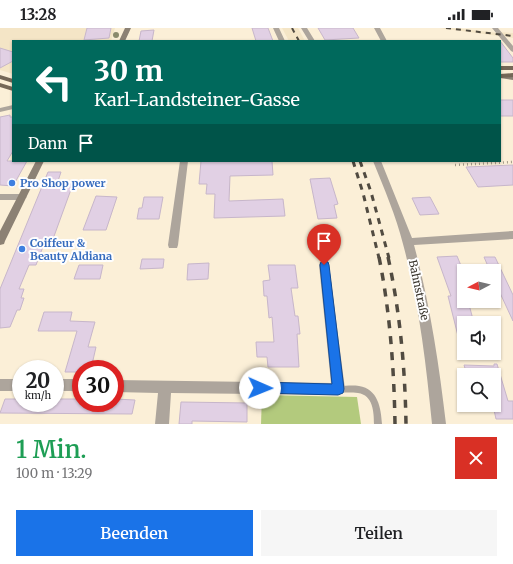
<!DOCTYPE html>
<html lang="de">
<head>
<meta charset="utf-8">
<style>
	:root { --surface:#fff; --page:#f6f6f6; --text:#202124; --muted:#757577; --accent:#1a73e8 }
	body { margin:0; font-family:Merriweather,serif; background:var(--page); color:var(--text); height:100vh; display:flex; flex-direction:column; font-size:15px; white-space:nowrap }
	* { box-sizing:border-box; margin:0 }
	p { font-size:13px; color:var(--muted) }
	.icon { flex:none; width:22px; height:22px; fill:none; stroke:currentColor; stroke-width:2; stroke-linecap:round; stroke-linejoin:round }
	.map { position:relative; height:396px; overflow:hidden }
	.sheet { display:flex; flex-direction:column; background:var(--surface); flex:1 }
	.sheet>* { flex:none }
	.banner { position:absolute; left:12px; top:12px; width:489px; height:122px; border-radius:0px; box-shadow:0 1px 3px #0004; background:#00695c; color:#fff; overflow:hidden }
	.needle { width:26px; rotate:263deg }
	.fabs { position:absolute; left:457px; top:236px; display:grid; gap:8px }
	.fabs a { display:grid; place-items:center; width:44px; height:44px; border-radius:0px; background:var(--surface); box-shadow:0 1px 3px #0004; font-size:20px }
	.speed { position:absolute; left:12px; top:332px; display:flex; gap:8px; font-size:20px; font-weight:700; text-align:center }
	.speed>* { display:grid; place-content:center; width:52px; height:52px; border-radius:50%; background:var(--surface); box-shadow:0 1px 3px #0004; line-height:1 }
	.speed small { font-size:10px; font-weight:400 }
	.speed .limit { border:6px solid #d22; background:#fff; color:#111 }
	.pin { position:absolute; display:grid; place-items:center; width:34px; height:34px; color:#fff; margin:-41px -17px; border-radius:50% 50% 50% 0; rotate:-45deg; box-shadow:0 0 4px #0007 }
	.pin .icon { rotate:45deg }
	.me { position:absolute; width:44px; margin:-22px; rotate:91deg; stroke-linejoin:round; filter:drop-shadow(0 0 3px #0008) }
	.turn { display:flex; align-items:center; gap:14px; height:84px; padding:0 16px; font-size:18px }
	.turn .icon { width:52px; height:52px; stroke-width:2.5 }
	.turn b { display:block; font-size:28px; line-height:34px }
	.then { display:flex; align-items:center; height:38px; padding:0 16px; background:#0003; gap:8px; font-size:15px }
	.round { display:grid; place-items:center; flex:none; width:42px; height:42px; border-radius:0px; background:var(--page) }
	.summary { display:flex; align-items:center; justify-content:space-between; height:68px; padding:0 16px }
	h1 { font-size:24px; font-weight:600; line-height:30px; color:#1e9e55 }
	.cta { display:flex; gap:8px; margin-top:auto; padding:8px 16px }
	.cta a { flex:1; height:46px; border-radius:0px; background:var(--accent); color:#fff; font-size:16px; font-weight:600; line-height:46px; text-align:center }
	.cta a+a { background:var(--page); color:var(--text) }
	.status { display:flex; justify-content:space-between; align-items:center; height:28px; padding:0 20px; background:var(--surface); direction:ltr }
	.status svg { height:11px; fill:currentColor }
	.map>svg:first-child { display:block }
</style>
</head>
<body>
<div class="status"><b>13:28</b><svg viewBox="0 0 49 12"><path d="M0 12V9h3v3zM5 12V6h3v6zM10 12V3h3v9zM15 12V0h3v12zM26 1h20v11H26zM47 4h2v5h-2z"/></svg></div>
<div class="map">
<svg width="513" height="396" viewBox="0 0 513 396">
	<rect width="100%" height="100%" fill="#fbefd7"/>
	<!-- built -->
	<path fill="#f4e5c6" d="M0,0H115L111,13H13V46L0,42Z
		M282,0H298L305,13H289Z
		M439,0H454L499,5L498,4L513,5V10Z"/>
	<!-- green -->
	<path fill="#b3ca7d" d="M262,367L357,369L361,396H261Z"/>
	<!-- building -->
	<path fill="#e1d0e4" stroke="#c7b6ca" d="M87,0H111L109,10L84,12Z
		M252,0H268L273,13H256Z
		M318,0H353L359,10L325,12Z
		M154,2L152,13H139L141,3Z
		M500,13L513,30V34H500Z
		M0,20L13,24V33L0,40Z
		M500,72H513V88H500Z
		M10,87V89H13V123L7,133H27L13,158L0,157V89Z
		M201,133H272L273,147L230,148L229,173L283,171L285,188L214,190L215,166H206L207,156H199Z
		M513,137V157L478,159L466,139Z
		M48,144H61L57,156H73L53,211H46L36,237H29L19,261H24L21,270H24L20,282H17L10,299L0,300V261Z
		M330,150L338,176L334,177L337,190L318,191L310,151Z
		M96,168L117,169L106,202H83Z
		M144,169H163L159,191H137L139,180H142Z
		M430,169L439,186L420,187L412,170Z
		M457,228L464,245V273H468L474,295H464V315L460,316L448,268H451L437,229Z
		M484,229H495L513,267V293L494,252V243H490Z
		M142,231H164L163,240L140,241Z
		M209,235L208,251L187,252L188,236Z
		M79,237H103L100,251H74Z
		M268,237H295L298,260H291L295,288H298L300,306H297L299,339H268L267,329H257L256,314H274L272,289L269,290L267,268H264L263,253L270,252Z
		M44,284H72L70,293L95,294L88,319H96L91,341H78L77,344H65L77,303H38Z
		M494,336H497L508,373H513V391H496L494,382V347H467L464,337L494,338Z
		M5,371H21V375H55V371H81V375H115V371L135,372L132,386L0,385Z
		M181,374L247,375V394L192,393V396H179Z"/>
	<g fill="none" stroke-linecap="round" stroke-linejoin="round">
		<!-- path -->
		<path stroke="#a49b8a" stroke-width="2.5" stroke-dasharray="1 3" stroke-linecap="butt" d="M455,137L513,134"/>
		<!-- lane -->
		<path fill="#ada59c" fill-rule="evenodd" d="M339,358C346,358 352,357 359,358C378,361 381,380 382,396H374C374,384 373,367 358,365C352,364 345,365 339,364L336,363L335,361L336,359Z"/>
		<!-- street -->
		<path fill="#ada59c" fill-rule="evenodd" d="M273,0H279L285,13H279Z
			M301,0H307L315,13H309Z
			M374,0H380L387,13H381Z
			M492,0H498L513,18V24L511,23Z
			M13,77V81L0,84V80Z
			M180,133H188L178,217L177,220H169L168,217Z
			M373,133H381L412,210L513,203V211L414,217C430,276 439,336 446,396H432C426,335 419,275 403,216C396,188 384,160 373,133Z
			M0,166H22L27,169L22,172H0Z
			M324,233L328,234L329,237L345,361L343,365L338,367L171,365L169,396H155L158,365L115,364V352L331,355L319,237L320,234Z
			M0,351H21V363H0Z
			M55,351H81V363H55Z"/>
		<!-- secondary -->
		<path fill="#8c8174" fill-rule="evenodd" d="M125,0H131L125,13H119Z
			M500,46L513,48V52L500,50Z
			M36,133H44L5,213L4,216L0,217V203Z"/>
		<!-- primary -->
		<path fill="#746757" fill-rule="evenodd" d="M500,38H513V42H500Z
			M513,45V49L500,50V46Z
			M0,47L13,51V55L0,51Z
			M0,55L13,59V63L0,59Z"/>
		<!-- rail-far2 -->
		<path stroke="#514b41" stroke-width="2" stroke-dasharray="5 5" stroke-linecap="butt" d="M292,0L299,13
			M446,0L513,8"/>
		<!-- rail-far1 -->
		<path stroke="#514b41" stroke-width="3" stroke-dasharray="6 6" stroke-linecap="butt" d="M353,133L363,165L379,230
			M360,133L371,164L389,230"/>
		<!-- rail -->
		<path stroke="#514b41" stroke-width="3.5" stroke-dasharray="8 8" stroke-linecap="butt" d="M379,229C390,284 394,340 395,396
			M388,229C400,284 405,339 406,396"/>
	</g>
	<!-- trees -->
	<circle fill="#8a8a6c" cx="116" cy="7" r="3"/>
	<!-- route -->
	<path fill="#1a73e8" stroke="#114b97" d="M324,233L328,234L329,237L344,361L343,365L338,367L260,365L256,364L254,360L256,356L260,354L332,356L320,237L321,234Z"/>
	<!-- markers -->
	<g fill="#3f7fe0" stroke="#fefefe" stroke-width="1.5">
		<circle cx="12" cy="155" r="4"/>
		<circle cx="22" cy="221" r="4"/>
	</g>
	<g text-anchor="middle" stroke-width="4" stroke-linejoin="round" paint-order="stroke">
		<!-- shop labels -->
		<g font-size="11" font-weight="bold" fill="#366cbe" stroke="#fefefe" text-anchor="start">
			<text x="20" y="159">Pro Shop power</text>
			<text x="30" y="219">Coiffeur &amp;<tspan x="30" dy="13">Beauty Aldiana</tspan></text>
		</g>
		<!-- street labels -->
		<g font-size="11" fill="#39342b" stroke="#fefefe">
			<text transform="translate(419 262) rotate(78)" y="4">Bahnstraße</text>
		</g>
	</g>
</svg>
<div class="fabs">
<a><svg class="needle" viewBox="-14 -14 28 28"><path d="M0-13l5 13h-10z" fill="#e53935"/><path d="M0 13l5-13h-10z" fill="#757577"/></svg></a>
<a><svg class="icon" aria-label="sound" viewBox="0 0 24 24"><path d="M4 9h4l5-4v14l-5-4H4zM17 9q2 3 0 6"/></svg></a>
<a><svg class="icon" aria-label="search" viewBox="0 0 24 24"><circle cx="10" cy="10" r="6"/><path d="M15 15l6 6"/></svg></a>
</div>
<div class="speed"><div>20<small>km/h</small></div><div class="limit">30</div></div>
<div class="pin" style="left:324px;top:237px;background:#d93025"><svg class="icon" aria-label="arrive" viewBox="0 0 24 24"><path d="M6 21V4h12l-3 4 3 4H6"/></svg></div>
<svg class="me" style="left:260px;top:360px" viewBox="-20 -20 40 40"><circle r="19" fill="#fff"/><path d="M0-13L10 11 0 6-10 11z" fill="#1a73e8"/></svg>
<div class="banner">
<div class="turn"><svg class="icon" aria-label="left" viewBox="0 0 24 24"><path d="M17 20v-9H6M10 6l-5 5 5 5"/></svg><div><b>30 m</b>Karl-Landsteiner-Gasse</div></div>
<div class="then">Dann<svg class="icon" aria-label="arrive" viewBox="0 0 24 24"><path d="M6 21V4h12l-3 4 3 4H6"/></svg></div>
</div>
</div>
<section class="sheet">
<div class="summary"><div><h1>1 Min.</h1><p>100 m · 13:29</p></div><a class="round" style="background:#d93025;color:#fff"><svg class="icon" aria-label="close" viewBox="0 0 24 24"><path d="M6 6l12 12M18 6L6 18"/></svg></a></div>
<div class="cta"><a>Beenden</a><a>Teilen</a></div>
</section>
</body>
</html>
